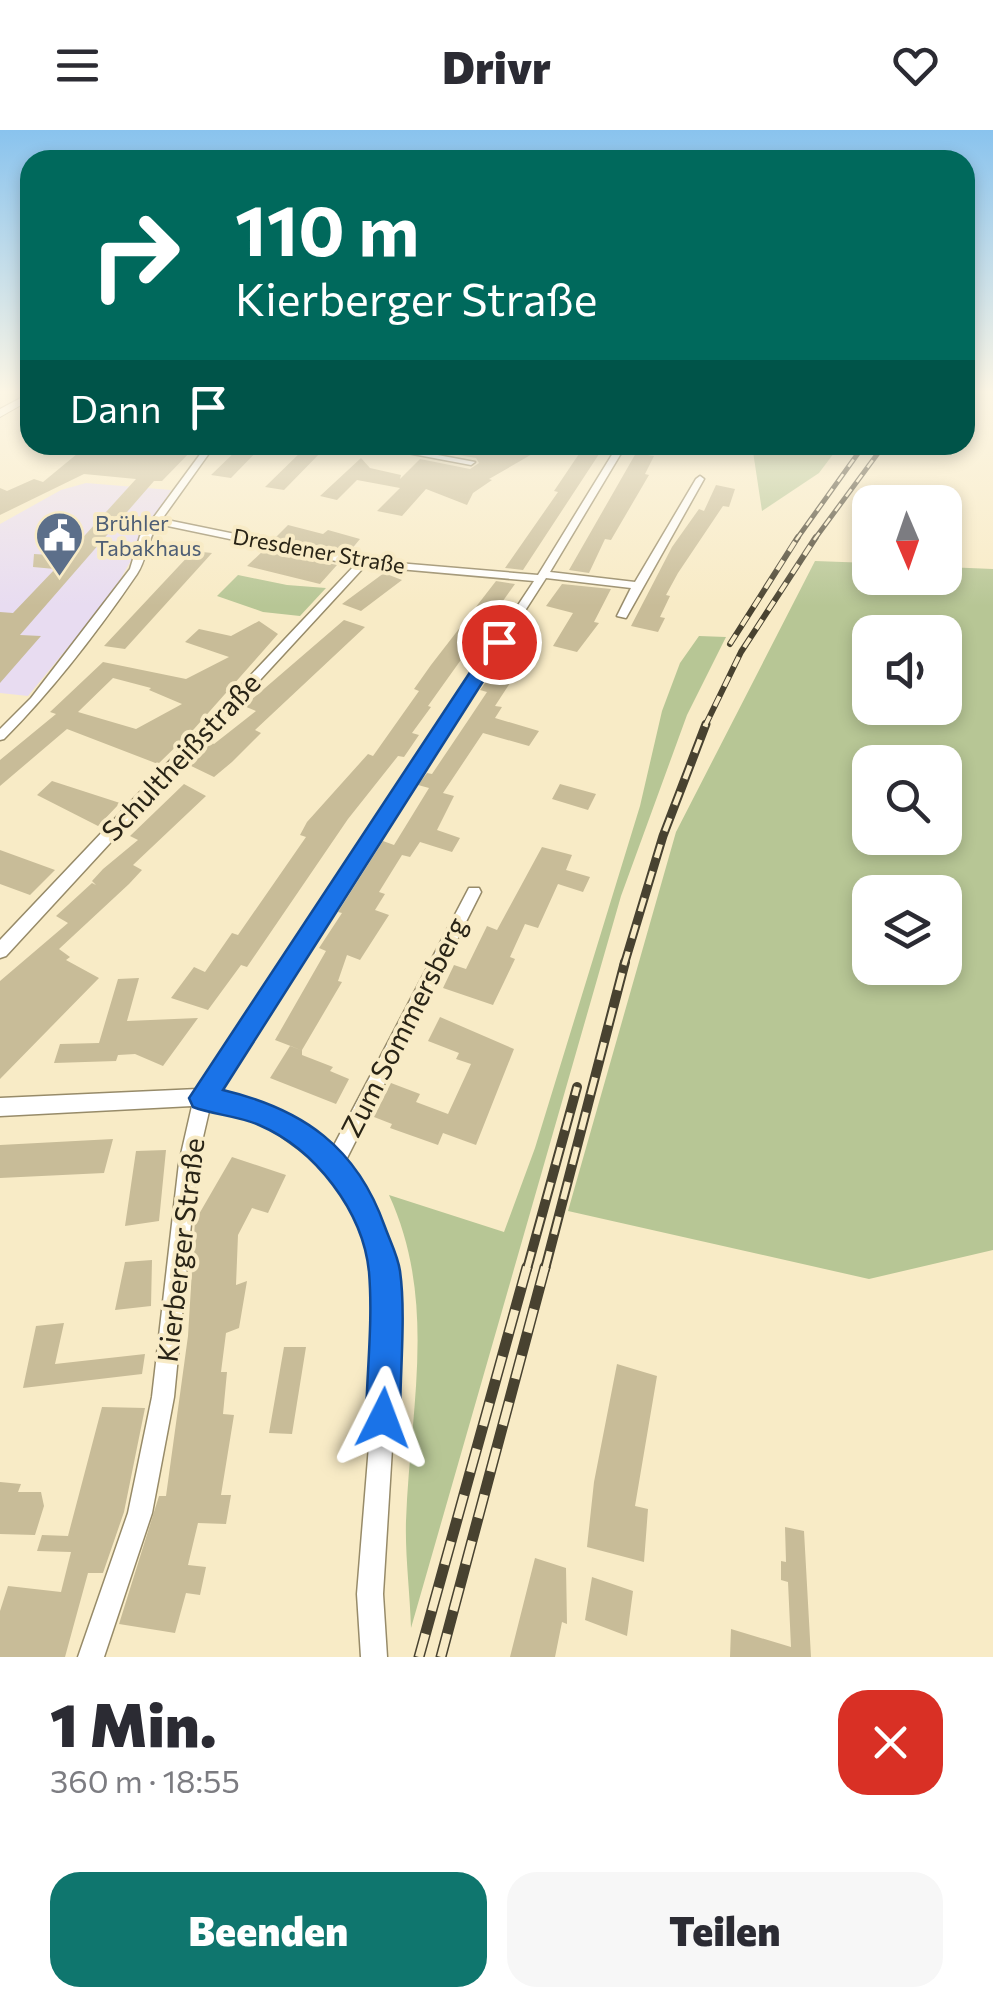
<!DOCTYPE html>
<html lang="de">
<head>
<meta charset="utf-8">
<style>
	:root { --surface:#fff; --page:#f7f7f7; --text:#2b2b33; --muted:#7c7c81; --accent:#0f766e }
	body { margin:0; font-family:Commissioner,sans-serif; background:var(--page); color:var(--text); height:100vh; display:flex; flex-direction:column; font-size:38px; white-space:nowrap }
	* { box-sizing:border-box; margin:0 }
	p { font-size:32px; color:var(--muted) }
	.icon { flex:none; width:55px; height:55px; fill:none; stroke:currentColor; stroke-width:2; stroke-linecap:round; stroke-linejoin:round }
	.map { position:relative; height:1527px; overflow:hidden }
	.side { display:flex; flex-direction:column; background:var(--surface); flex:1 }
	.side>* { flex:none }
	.hud { position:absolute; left:20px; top:20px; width:955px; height:305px; border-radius:30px; box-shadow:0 5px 15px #0003; background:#00695c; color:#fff; overflow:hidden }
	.needle { width:65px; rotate:178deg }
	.controls { position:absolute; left:852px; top:355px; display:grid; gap:20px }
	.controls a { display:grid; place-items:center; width:110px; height:110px; border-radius:20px; background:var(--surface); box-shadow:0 5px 15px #0003; font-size:50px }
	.pin { position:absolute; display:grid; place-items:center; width:85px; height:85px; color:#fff; margin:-42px; border:5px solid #fff; border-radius:50%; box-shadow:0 2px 10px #0007 }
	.me { position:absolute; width:110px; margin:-55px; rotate:3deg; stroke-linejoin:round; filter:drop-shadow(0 0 8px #0008) }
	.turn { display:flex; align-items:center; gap:35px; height:210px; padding:0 50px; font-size:45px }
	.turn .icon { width:130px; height:130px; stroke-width:2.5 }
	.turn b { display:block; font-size:70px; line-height:85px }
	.then { display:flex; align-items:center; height:95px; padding:0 50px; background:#0003; gap:20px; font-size:38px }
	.round { display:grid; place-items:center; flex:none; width:105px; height:105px; border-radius:30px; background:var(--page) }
	.headline { display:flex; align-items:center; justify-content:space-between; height:170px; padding:0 50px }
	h1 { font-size:60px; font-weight:800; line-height:75px }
	.action { display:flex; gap:20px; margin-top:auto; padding:20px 50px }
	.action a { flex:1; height:115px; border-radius:30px; background:var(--accent); color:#fff; font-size:40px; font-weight:800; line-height:115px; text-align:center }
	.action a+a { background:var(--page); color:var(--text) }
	header { display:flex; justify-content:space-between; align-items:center; height:130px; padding:0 50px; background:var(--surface); font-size:45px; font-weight:800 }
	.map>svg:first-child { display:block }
</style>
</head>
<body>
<header><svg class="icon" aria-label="menu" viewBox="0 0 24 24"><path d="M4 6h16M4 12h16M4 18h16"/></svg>Drivr<svg class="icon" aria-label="heart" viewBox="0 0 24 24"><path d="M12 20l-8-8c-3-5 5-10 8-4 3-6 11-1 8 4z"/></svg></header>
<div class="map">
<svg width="993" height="1527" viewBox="0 0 993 1527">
	<rect width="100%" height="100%" fill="#f8ebc6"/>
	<!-- commercial -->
	<path fill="#e8dcf1" d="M86,353L171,360L112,464L28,566L0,563V394L61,360Z"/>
	<!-- green -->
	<path fill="#b7c695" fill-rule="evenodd" d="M752,315H840L819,343L762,381Z
		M815,431L870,433V448H945V437L993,439V1120L869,1149L568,1081L676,702ZM870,502H945V578H870ZM870,632H945V708H870ZM870,762H945V838H870Z
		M238,445L287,455L326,458L300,486L263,482L217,466Z
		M699,506L726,507L687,585L621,766L411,1498C410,1462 405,1426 406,1391C410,1279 438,1172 389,1065L504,1102L535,1018L640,676L662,581L680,533Z"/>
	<!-- building -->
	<path fill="#c8bc98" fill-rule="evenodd" d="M96,315H197L162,351H154L20,505L41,506L0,553V482L13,483L55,439L33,437L34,424L66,426L136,349L84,344L0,385V358L7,361L34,349L43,352L83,319Z
		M242,315H263L231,348L211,345Z
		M308,315H328L284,360L265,357Z
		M434,315L541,319L489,349L492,350L473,363L467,375L426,359L402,386L377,381L400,358L357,350L337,370L320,366L361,328L370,338L401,345L400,349L420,329L470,339L479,333L476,328L430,320Z
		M585,315H605L523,440L505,438L558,362L554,361Z
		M636,323L654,326L645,344L649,345L611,410L605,409L589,443L569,440Z
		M716,355L735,359L729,377L723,376L678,443L666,465L670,466L660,487L665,488L658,502L631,496L672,417L699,379L704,381Z
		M288,395L323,404L328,400L360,409L350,421L275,408Z
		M264,420L337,435L320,454L247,436Z
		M193,421L212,423L125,519L104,516Z
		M384,443L402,450L361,481L342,474Z
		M496,451L515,454L428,576L431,577L412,603L419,605L404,627L398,626L348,689L247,837L241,835L208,880L171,868L194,837L205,842L232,803L238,805L306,707L300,705L307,692L368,624L373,626L419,561L414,559L431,535Z
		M562,454L611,459L594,492L599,493L577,522L553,516L573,483L546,476Z
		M344,490L365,497L255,600L261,603L232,632L214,647L187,634L209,611L214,614L256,581L244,576Z
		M259,491L278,504L194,599L158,634L67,599L0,656V630L56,584L50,582L103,532L186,549L229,527L185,512L199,499L231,506ZM113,548L151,558L149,560L182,574L136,599L78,582Z
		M513,514L532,519L495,576L502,577L495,588L539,601L529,616L483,603L443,663L454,666L437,700L460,708L452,722L420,712L410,727L402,725L379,762L385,764L375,780L389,785L360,830L347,825L338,851L342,852L302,920V925L333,937L330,941L349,949L336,974L270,948L290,916L301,920L275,910L326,821L319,818L342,783L338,782L383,711L394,715L429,658L418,655L427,643L432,644L467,592L487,562L480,560Z
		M52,651L120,673L98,696L37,665Z
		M184,654L206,666L133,735L142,740L129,754L59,819L70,827L66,830L99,848L0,949V851L68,793L56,786L92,753L96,755L92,751L103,739L138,710L130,706Z
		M560,654L596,664L588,680L552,669Z
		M542,717L572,725L566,740L590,747L583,762L558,754L538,798L525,794L510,827L515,829L493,875L443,858L454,835L466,839L487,796L497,800Z
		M0,720L55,740L30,765L0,754Z
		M139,848L127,891L198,888L163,936L135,924L118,925L116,931L54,933L60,914L99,913L118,849Z
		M440,887L514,919L476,1015L443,1003L438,1015L390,998L392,994L374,987L391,953L420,964L416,972L448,984L471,934L456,929L459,923L428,911Z
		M113,1009L104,1043L0,1048V1015Z
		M166,1020L159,1091L125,1096L136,1021Z
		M232,1027L286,1045L268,1083L252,1078L238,1105L236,1155L247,1151L239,1198L226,1203L221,1242H227L223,1284L234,1285L221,1365H231L226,1394L198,1393L188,1435L206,1437L200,1465L186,1463L175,1503L119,1494L159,1366H166L188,1206L195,1091Z
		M152,1130L151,1176L115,1180L125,1132Z
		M64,1193L55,1234L145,1224L142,1244L23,1258L36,1196Z
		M284,1217H306L292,1304L269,1303Z
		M617,1234L657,1246L635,1376L648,1379L644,1432L587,1417L594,1352Z
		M102,1277L145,1278L124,1382L103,1443H88L65,1527H0V1481L8,1456L61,1462L71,1422L37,1421L42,1405L68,1406Z
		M0,1352L21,1354L18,1362H41L44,1376L35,1405L0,1404Z
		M785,1397L804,1401L811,1527H730L731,1499L791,1517L788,1452L781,1450V1431L786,1432Z
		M535,1428L566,1438L567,1494L562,1492L555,1527H510Z
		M592,1447L633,1461L627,1506L585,1490Z"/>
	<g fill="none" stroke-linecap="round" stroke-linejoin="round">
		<defs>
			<path id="minor" d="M207,315H215L162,389L362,430L538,445L618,315H626L550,442L635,452L696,349L700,346L704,349L626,488L617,486L631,458L546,448L216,962L271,977L332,1019L469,758H479L481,762L345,1032L378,1085L395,1140L396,1254L383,1464L387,1527H361L357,1464L374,1254L375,1140L362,1096L328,1040L260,991L210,977L197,1033L174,1267L152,1383L104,1527H78L128,1383L152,1267L179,1033L192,976L0,986V968L198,959L534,451L365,436L6,826L0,828V810L355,435L158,394C147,410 147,429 137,444C98,501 53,560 4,609L0,610V599L31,568L130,439L140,406Z
				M365,315H384L475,332L471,335Z"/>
			<path id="secondary" d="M30,263V270L0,287V279Z"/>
		</defs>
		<!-- minor casing -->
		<use href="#minor" stroke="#978b69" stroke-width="3"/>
		<!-- secondary casing -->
		<use href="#secondary" stroke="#978b69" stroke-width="2"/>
		<!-- minor -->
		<use href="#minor" fill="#fff" fill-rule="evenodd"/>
		<!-- secondary -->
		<use href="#secondary" fill="#fff" fill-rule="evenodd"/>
		<defs>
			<path id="rail-far4" d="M796,410L864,315
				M814,410L884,315"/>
			<path id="rail-far3" d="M730,514L798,407
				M705,596L741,522L816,407"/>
			<path id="rail-far2" d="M624,835L663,706L706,594"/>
			<path id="rail-far1" d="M527,1139L577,957
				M545,1139L625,832"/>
			<path id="rail" d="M419,1527L527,1137
				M441,1527L545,1137"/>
		</defs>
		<!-- rail-far4 casing -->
		<use href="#rail-far4" stroke="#484230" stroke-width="5"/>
		<!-- rail-far3 casing -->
		<use href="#rail-far3" stroke="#484230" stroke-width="6"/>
		<!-- rail-far2 casing -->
		<use href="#rail-far2" stroke="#484230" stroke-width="9"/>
		<!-- rail-far1 casing -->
		<use href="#rail-far1" stroke="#484230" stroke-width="10"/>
		<!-- rail casing -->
		<use href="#rail" stroke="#484230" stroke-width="11"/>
		<!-- rail-far4 -->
		<use href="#rail-far4" stroke="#f8ebc6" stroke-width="2.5" stroke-dasharray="9" stroke-linecap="butt"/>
		<!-- rail-far3 -->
		<use href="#rail-far3" stroke="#f8ebc6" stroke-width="4" stroke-dasharray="11" stroke-linecap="butt"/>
		<!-- rail-far2 -->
		<use href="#rail-far2" stroke="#f8ebc6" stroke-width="5" stroke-dasharray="14" stroke-linecap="butt"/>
		<!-- rail-far1 -->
		<use href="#rail-far1" stroke="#f8ebc6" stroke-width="6" stroke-dasharray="18" stroke-linecap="butt"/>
		<!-- rail -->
		<use href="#rail" stroke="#f8ebc6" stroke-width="8" stroke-dasharray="24" stroke-linecap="butt"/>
	</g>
	<!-- sky -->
	<linearGradient id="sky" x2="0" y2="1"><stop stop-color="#89c3ee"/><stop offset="0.55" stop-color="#fcf6e5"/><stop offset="1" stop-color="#fcf6e5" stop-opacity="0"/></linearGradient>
	<rect width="993" height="476" fill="url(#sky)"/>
	<!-- route -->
	<path fill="#1a73e8" stroke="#114b97" stroke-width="2.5" d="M499,506L508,512L223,960C303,979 357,1017 385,1097C390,1111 398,1126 400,1141C406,1183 400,1243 400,1288L395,1300L383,1305L371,1300L366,1288C367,1240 373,1190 369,1142C363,1081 315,1019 259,995C239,986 214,985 193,977L189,968L490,512Z"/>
	<!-- icons -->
	<defs>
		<symbol id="civic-pin" viewBox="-11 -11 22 30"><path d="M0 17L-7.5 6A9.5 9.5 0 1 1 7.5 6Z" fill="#5c6f8a" stroke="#f8ebc6"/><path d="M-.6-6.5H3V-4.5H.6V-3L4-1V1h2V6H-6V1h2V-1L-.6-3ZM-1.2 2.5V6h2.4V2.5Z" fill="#fff"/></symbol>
	</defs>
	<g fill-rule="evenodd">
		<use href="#civic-pin" x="32" y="378" width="55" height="75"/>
	</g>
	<g text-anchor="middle" stroke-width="8" stroke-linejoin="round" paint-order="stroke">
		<!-- far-service labels -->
		<g font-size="22" fill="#4e5e75" stroke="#f8ebc6" text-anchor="start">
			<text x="95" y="401">Brühler<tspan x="95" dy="25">Tabakhaus</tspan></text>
		</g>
		<!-- far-street labels -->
		<g font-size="22" fill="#292416" stroke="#f8ebc6">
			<text transform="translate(319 421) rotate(10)" y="8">Dresdener Straße</text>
		</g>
		<!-- street labels -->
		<g font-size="28" fill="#292416" stroke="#f8ebc6">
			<text transform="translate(181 627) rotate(-47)" y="10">Schultheißstraße</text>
			<text transform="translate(404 897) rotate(-63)" y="10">Zum Sommersberg</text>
			<text transform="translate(181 1120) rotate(-83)" y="10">Kierberger Straße</text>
		</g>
	</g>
</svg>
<div class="controls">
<a><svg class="needle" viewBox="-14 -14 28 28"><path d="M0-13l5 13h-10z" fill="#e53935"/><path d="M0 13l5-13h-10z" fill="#7c7c81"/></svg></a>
<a><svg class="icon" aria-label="sound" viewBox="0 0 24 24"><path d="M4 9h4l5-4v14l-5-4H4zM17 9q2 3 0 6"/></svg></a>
<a><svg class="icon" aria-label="search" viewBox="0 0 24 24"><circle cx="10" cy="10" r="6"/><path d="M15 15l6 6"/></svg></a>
<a><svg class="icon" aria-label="layers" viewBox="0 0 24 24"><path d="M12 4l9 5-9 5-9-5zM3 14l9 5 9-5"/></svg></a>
</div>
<div class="pin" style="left:499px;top:512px;background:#d93025"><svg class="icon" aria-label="arrive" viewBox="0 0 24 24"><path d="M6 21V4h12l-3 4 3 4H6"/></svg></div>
<svg class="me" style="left:383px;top:1288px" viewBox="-20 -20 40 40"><path d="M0-17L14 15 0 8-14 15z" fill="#1a73e8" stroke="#fff" stroke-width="4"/></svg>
<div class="hud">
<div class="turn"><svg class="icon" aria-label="right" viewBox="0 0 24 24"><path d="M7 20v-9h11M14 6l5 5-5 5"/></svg><div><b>110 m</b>Kierberger Straße</div></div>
<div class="then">Dann<svg class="icon" aria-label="arrive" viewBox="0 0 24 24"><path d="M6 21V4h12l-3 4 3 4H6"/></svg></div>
</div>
</div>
<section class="side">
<div class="headline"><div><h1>1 Min.</h1><p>360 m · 18:55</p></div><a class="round" style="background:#d93025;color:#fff"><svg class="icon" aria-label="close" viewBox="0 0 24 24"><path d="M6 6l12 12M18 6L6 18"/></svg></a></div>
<div class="action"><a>Beenden</a><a>Teilen</a></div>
</section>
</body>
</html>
